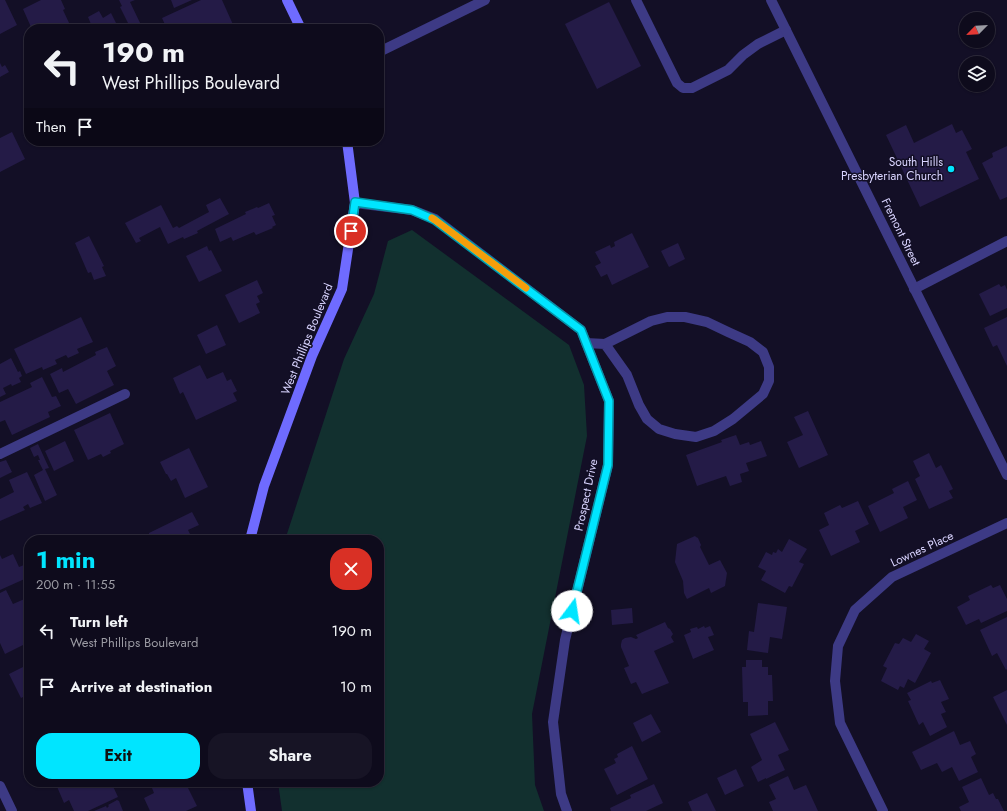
<!DOCTYPE html>
<html lang="en">
<head>
<meta charset="utf-8">
<style>
	:root { --surface:#0e0b1c; --page:#171425; --text:#f1f3f6; --muted:#9b9ba3; --line:#2e2b3b; --accent:#00e5ff }
	body { margin:0; font-family:Jost,sans-serif; background:var(--page); color:var(--text); height:100vh; display:flex; flex-direction:column; font-size:15px; white-space:nowrap }
	* { box-sizing:border-box; margin:0 }
	p { font-size:13px; color:var(--muted) }
	.icon { flex:none; width:22px; height:22px; fill:none; stroke:currentColor; stroke-width:2; stroke-linecap:round; stroke-linejoin:round }
	.map { position:relative; flex:1; overflow:hidden }
	.panel { position:absolute; left:24px; top:535px; width:360px; height:252px; display:flex; flex-direction:column; background:var(--surface); border-radius:16px; box-shadow:0 1px 3px #0004,0 0 0 1px var(--line) }
	.panel>* { flex:none }
	.guide { position:absolute; left:24px; top:24px; width:360px; height:122px; border-radius:16px; box-shadow:0 1px 3px #0004,0 0 0 1px var(--line); background:#0e0b1c; color:var(--text); overflow:hidden }
	.needle { width:26px; rotate:246deg }
	.tools { position:absolute; left:959px; top:12px; display:grid; gap:8px }
	.tools a { display:grid; place-items:center; width:36px; height:36px; border-radius:50%; background:var(--surface); box-shadow:0 1px 3px #0004,0 0 0 1px var(--line); font-size:20px }
	.pin { position:absolute; display:grid; place-items:center; width:34px; height:34px; color:#fff; margin:-17px; border:2px solid #fff; border-radius:50%; box-shadow:0 1px 4px #0007 }
	.me { position:absolute; width:44px; margin:-22px; rotate:14deg; stroke-linejoin:round; filter:drop-shadow(0 0 3px #0008) }
	.turn { display:flex; align-items:center; gap:14px; height:84px; padding:0 12px; font-size:18px }
	.turn .icon { width:52px; height:52px; stroke-width:2.5 }
	.turn b { display:block; font-size:28px; line-height:34px }
	.then { display:flex; align-items:center; height:38px; padding:0 12px; background:#0003; gap:8px; font-size:15px }
	.round { display:grid; place-items:center; flex:none; width:42px; height:42px; border-radius:16px; background:var(--page) }
	.overview { display:flex; align-items:center; justify-content:space-between; height:68px; padding:0 12px }
	h1 { font-size:24px; font-weight:700; line-height:30px; color:var(--accent) }
	.primary-button { display:flex; gap:8px; margin-top:auto; padding:8px 12px }
	.primary-button a { flex:1; height:46px; border-radius:16px; background:var(--accent); color:#111; font-size:16px; font-weight:700; line-height:46px; text-align:center }
	.primary-button a+a { background:var(--page); color:var(--text) }
	ul { padding:0; list-style:none }
	li { display:flex; align-items:center; gap:12px; height:56px; padding:0 12px }
	li div { flex:1 }
	li b { display:block; font-size:15px }
	li em { font-style:normal }
	.map>svg:first-child { display:block }
</style>
</head>
<body>
<div class="map">
<svg width="1007" height="811" viewBox="0 0 1007 811">
	<rect width="100%" height="100%" fill="#130f26"/>
	<!-- green -->
	<path fill="#12302f" d="M412,230L569,345L584,385L587,436L532,714L535,785L544,811H282L278,782H379V540H285L344,359L374,294L388,241Z"/>
	<!-- building -->
	<path fill="#241b47" d="M0,0H5L17,25L0,34Z
		M41,0H61L65,9L63,10L70,25L72,24L74,28L33,29L32,26L31,27L23,9Z
		M119,0H135L130,2L142,27L139,29H131L120,7L122,6Z
		M171,0H192L174,8Z
		M201,0H222L235,29H167L162,18Z
		M609,2L641,66L597,89L565,24Z
		M99,11L103,18L111,13L119,29H93L88,17Z
		M0,63L2,67L5,65L9,72L0,77Z
		M952,124L956,133L962,130L972,149L966,152L979,179L920,207L886,135L906,125L914,143Z
		M12,132L25,159L0,172V138Z
		M216,141H228L218,146Z
		M1007,146V197L1000,200L982,163L993,157L992,153Z
		M220,198L229,214L197,231L198,233L184,239L183,237L168,244L160,227L139,238L141,241L136,243L125,223L161,205L173,228L177,226L179,228L209,212L206,205Z
		M269,203L275,215L272,216L276,225L272,227L273,228L256,235L254,232L233,241L231,237L220,242L215,229L246,214L245,212L257,207L258,208Z
		M632,233L649,267L612,285L607,274L601,277L595,266L601,263L595,252L610,245L611,248L615,246L614,242Z
		M89,236L104,266L102,267L106,276L94,280L91,272L88,273L75,243Z
		M678,243L685,259L669,267L661,251Z
		M207,246L209,251L211,250L222,271L199,282L186,256Z
		M257,280L263,293L257,296L260,302L256,304L260,313L239,323L225,295Z
		M999,284L1001,287L1005,285L1007,290V308L990,316L979,294Z
		M81,317L93,342L77,349L79,353L68,358L66,355L55,360L57,364L43,370L42,367L26,374L14,349Z
		M1007,317V366L997,345L993,347L984,328Z
		M217,325L226,345L206,354L197,335Z
		M107,347L116,366L107,371L114,385L76,404L68,389L59,393L50,374L62,368L63,372L96,355L95,352Z
		M11,358L18,372L20,371L22,376L19,378L21,382L12,386L11,384L3,388L6,394L0,397V364Z
		M200,365L207,379L223,372L227,381L231,379L237,391L233,393L237,401L196,420L183,392L180,394L173,378Z
		M42,377L52,397L56,396L61,406L48,412L50,417L12,435L5,420L0,422V402L32,387L30,383Z
		M808,411L828,455L799,468L787,442L803,435L794,417Z
		M110,413L124,444L110,451L111,453L103,457L101,454L88,460L74,430Z
		M736,435L740,445L749,442L750,445L761,441L767,456L746,463L749,471L740,474L742,482L730,486L726,476L697,486L686,455L722,442L721,440Z
		M65,441L74,461L54,471L45,451Z
		M38,444L49,468L45,469L57,495L45,501L34,475L43,470L38,460H40L38,455L34,457L30,448Z
		M189,448L208,487L185,498L176,478L171,481L167,474H166L160,462Z
		M929,453L936,468L941,465L953,489L949,491L953,498L929,509L915,479L920,476L913,461Z
		M6,460L12,472L0,478V462Z
		M27,472L42,503L30,508L28,504L23,507L25,510L0,521V499L14,492L9,480Z
		M908,481L917,500L903,507L908,518L880,532L868,506L894,493L892,489Z
		M858,501L869,524L855,531L860,542L831,556L819,530L829,525L824,513L840,505L842,508Z
		M192,512L199,525L188,530L193,540H150L149,536V533Z
		M695,536L696,537L698,538L701,545L700,547L709,565L720,560L727,573L725,586L711,593L709,588L687,599L684,593L683,581L675,562L677,544Z
		M789,539L807,549L799,562L804,564L792,587L789,586L785,593L761,580L766,571L758,567L766,552L772,555L773,552L776,553L778,549L782,552Z
		M13,554L19,567L29,563V577L0,590V555L2,559Z
		M991,585L993,588L1000,585L1007,599V611L981,623L979,619L966,625L957,607L970,600L968,596Z
		M6,590L13,604L29,597V627L24,629L29,638V642L5,654L0,643V593Z
		M758,603L787,607L782,639L770,637L768,653L747,650L749,631L754,632Z
		M632,608L633,623L612,625L611,610Z
		M1007,617V669L1006,670L997,653L992,656L980,630Z
		M665,622L668,628L670,629L673,634L671,637L674,642L654,651L669,683L642,694L636,682L631,684L624,668L629,666L621,647V644L622,640L625,638L631,637L636,639L638,638L636,635Z
		M704,626L705,628L710,626L714,635L708,637L714,650L693,659L684,635L691,632L690,629L697,627L698,629Z
		M916,634L929,641L924,649L931,653L915,683L908,679L904,688L900,686L898,690L881,681L887,668L883,666L895,643L899,644L903,638L911,642Z
		M746,660H762V667H768V675H772L773,701H768V715L748,716V702H743L742,667H746Z
		M29,664V694L21,698L9,674Z
		M940,680L949,699L941,702L946,712L941,714L947,727L930,736L923,722L919,725L908,701L911,700L907,693L931,681L932,683Z
		M1007,690V725L993,697Z
		M651,714L661,732L642,742L633,723Z
		M775,722L789,750L778,755L785,770L766,779V778L758,782L751,767L762,760L750,734Z
		M954,731L960,745L970,741L976,754L971,757L978,772L959,781L952,767L942,772L937,763L921,770L912,752Z
		M632,746L648,779L617,795L604,769L616,763L614,759L618,757L617,754Z
		M736,769L744,786L725,795L717,778Z
		M788,776L794,790L806,785L818,811H773L769,802L776,799L769,785Z
		M981,778L989,795L993,793L996,799H998L1004,811H961L959,807L969,802L962,787Z
		M55,782H111L118,797L88,811H74L69,800L64,803Z
		M135,782H151L138,788Z
		M163,782H185L197,806L186,811H150L144,798L154,793L152,788Z
		M654,784L663,803L646,811H611L610,808L631,798L630,795Z
		M707,793L716,811H692L688,802Z
		M117,800L119,801L123,811H94L106,806L107,808L109,806L108,805Z"/>
	<g fill="none" stroke-linecap="round" stroke-linejoin="round">
		<!-- lane -->
		<path stroke="#3d3a85" stroke-width="10" d="M636,0L677,83L683,88H692L728,70L743,55L758,44L786,30
			M914,289L1007,241
			M586,343L605,344L651,321L667,317H685L707,322L728,332L750,342L763,352L769,367V381L763,394L733,419L714,431L696,437L675,434L659,429L647,419L639,405L627,375L605,344
			M0,454L125,394"/>
		<!-- street -->
		<path stroke="#3d3a85" stroke-width="10" d="M771,0L1007,475
			M379,52L485,0
			M355,203L412,210L435,219L581,330L609,401L608,465L565,640L553,722L561,794L567,811
			M0,786L12,811
			M883,811L840,723L835,681L838,646L855,610L892,577L1007,523"/>
		<!-- secondary -->
		<path stroke="#6f6bff" stroke-width="10" d="M287,0L301,29
			M250,540L264,486L312,356L342,289L355,203L347,141
			M247,782L251,811"/>
	</g>
	<g fill="none" stroke-linecap="round" stroke-linejoin="round">
		<defs>
			<path id="route" d="M351,231L355,202L412,210L435,220L581,330L609,401L608,465L572,611"/>
		</defs>
		<!-- route casing -->
		<use href="#route" stroke="#0095a6" stroke-width="10"/>
		<!-- route -->
		<use href="#route" stroke="#00e5ff" stroke-width="7"/>
		<!-- slow -->
		<path stroke="#f59e0b" stroke-width="7" d="M432,218L435,220L526,288"/>
	</g>
	<!-- markers -->
	<circle fill="#00e5ff" stroke="#130f26" stroke-width="1.5" cx="951" cy="169" r="4"/>
	<g text-anchor="middle" stroke-width="3" stroke-linejoin="round" paint-order="stroke">
		<!-- poi labels -->
		<g font-size="12" fill="#d9d4ff" stroke="#130f26" text-anchor="end">
			<text x="943" y="166">South Hills<tspan x="943" dy="14">Presbyterian Church</tspan></text>
		</g>
		<!-- street labels -->
		<g font-size="12" fill="#d9d4ff" stroke="#130f26">
			<text transform="translate(901 232) rotate(64)" y="4">Fremont Street</text>
			<text transform="translate(307 339) rotate(-68)" y="4">West Phillips Boulevard</text>
			<text transform="translate(586 495) rotate(-78)" y="4">Prospect Drive</text>
			<text transform="translate(922 549) rotate(-25)" y="4">Lownes Place</text>
		</g>
	</g>
</svg>
<div class="tools">
<a><svg class="needle" viewBox="-14 -14 28 28"><path d="M0-13l5 13h-10z" fill="#e53935"/><path d="M0 13l5-13h-10z" fill="#9b9ba3"/></svg></a>
<a><svg class="icon" aria-label="layers" viewBox="0 0 24 24"><path d="M12 4l9 5-9 5-9-5zM3 14l9 5 9-5"/></svg></a>
</div>
<div class="pin" style="left:351px;top:231px;background:#d93025"><svg class="icon" aria-label="arrive" viewBox="0 0 24 24"><path d="M6 21V4h12l-3 4 3 4H6"/></svg></div>
<svg class="me" style="left:572px;top:611px" viewBox="-20 -20 40 40"><circle r="19" fill="#fff"/><path d="M0-13L10 11 0 6-10 11z" fill="#00e5ff"/></svg>
<div class="guide">
<div class="turn"><svg class="icon" aria-label="left" viewBox="0 0 24 24"><path d="M17 20v-9H6M10 6l-5 5 5 5"/></svg><div><b>190 m</b>West Phillips Boulevard</div></div>
<div class="then">Then<svg class="icon" aria-label="arrive" viewBox="0 0 24 24"><path d="M6 21V4h12l-3 4 3 4H6"/></svg></div>
</div>
<section class="panel">
<div class="overview"><div><h1>1 min</h1><p>200 m · 11:55</p></div><a class="round" style="background:#d93025;color:#fff"><svg class="icon" aria-label="close" viewBox="0 0 24 24"><path d="M6 6l12 12M18 6L6 18"/></svg></a></div>
<ul>
<li><svg class="icon" aria-label="left" viewBox="0 0 24 24"><path d="M17 20v-9H6M10 6l-5 5 5 5"/></svg><div><b>Turn left</b><p>West Phillips Boulevard</p></div><em>190 m</em></li>
<li><svg class="icon" aria-label="arrive" viewBox="0 0 24 24"><path d="M6 21V4h12l-3 4 3 4H6"/></svg><div><b>Arrive at destination</b></div><em>10 m</em></li>
</ul>
<div class="primary-button"><a>Exit</a><a>Share</a></div>
</section>
</div>
</body>
</html>
